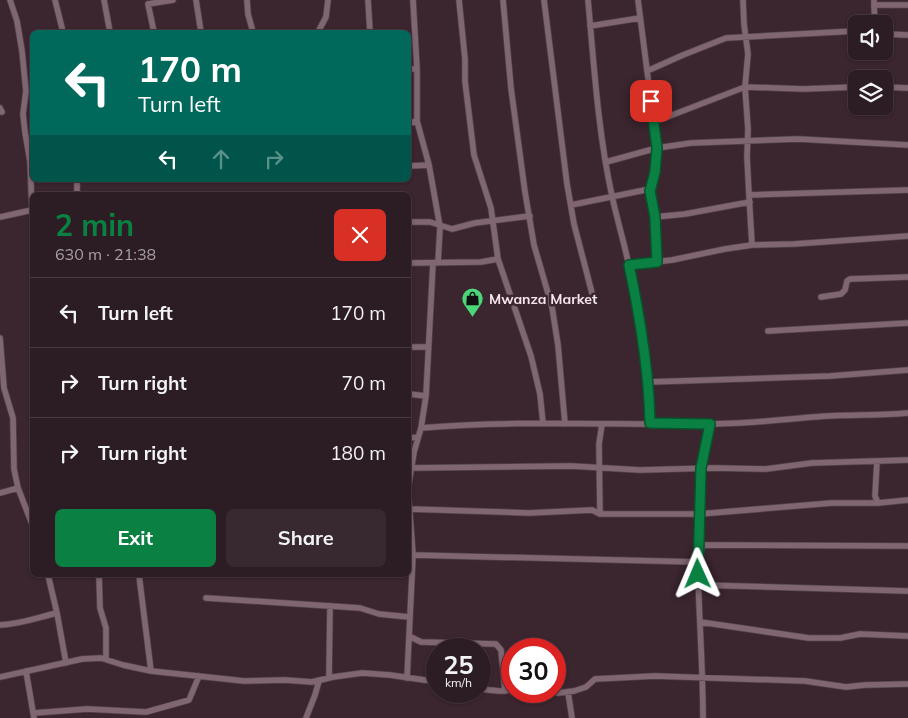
<!DOCTYPE html>
<html lang="en">
<head>
<meta charset="utf-8">
<style>
	:root { --surface:#2c1c23; --page:#382930; --text:#f1f3f6; --muted:#a6a1a6; --line:#483a41; --accent:#0b8043 }
	body { margin:0; font-family:Mulish,sans-serif; background:var(--page); color:var(--text); height:100vh; display:flex; flex-direction:column; font-size:19px; white-space:nowrap }
	* { box-sizing:border-box; margin:0 }
	p { font-size:16px; color:var(--muted) }
	.icon { flex:none; width:28px; height:28px; fill:none; stroke:currentColor; stroke-width:2; stroke-linecap:round; stroke-linejoin:round }
	.map { position:relative; flex:1; overflow:hidden }
	.panel { position:absolute; left:30px; top:192px; width:381px; height:385px; display:flex; flex-direction:column; background:var(--surface); border-radius:8px; box-shadow:0 1px 4px #0004,0 0 0 1px var(--line) }
	.panel>* { flex:none }
	.hud { position:absolute; left:30px; top:30px; width:381px; height:152px; border-radius:8px; box-shadow:0 1px 4px #0004,0 0 0 1px var(--line); background:#00695c; color:#fff; overflow:hidden }
	.fabs { position:absolute; left:848px; top:15px; display:grid; gap:10px }
	.fabs a { display:grid; place-items:center; width:45px; height:45px; border-radius:8px; background:var(--surface); box-shadow:0 1px 4px #0004,0 0 0 1px var(--line); font-size:25px }
	.speed { position:absolute; left:426px; top:638px; display:flex; gap:10px; font-size:25px; font-weight:700; text-align:center }
	.speed>* { display:grid; place-content:center; width:65px; height:65px; border-radius:50%; background:var(--surface); box-shadow:0 1px 4px #0004,0 0 0 1px var(--line); line-height:1 }
	.speed small { font-size:12px; font-weight:400 }
	.speed .limit { border:8px solid #d22; background:#fff; color:#111 }
	.pin { position:absolute; display:grid; place-items:center; width:42px; height:42px; color:#fff; margin:-21px; border-radius:10px; box-shadow:0 2px 8px #0006 }
	.me { position:absolute; width:55px; margin:-28px; rotate:359deg; stroke-linejoin:round; filter:drop-shadow(0 0 4px #0008) }
	.turn { display:flex; align-items:center; gap:18px; height:105px; padding:0 25px; font-size:22px }
	.turn .icon { width:65px; height:65px; stroke-width:2.5 }
	.turn b { display:block; font-size:35px; line-height:42px }
	.lanes { display:flex; align-items:center; height:48px; padding:0 25px; background:#0003; justify-content:center; gap:25px; direction:ltr }
	.lanes .off { opacity:.35 }
	.round { display:grid; place-items:center; flex:none; width:52px; height:52px; border-radius:8px; background:var(--page) }
	.overview { display:flex; align-items:center; justify-content:space-between; height:85px; padding:0 25px }
	h1 { font-size:30px; font-weight:700; line-height:38px; color:var(--accent) }
	.button { display:flex; gap:10px; margin-top:auto; padding:10px 25px }
	.button a { flex:1; height:58px; border-radius:8px; background:var(--accent); color:#fff; font-size:20px; font-weight:700; line-height:58px; text-align:center }
	.button a+a { background:var(--page); color:var(--text) }
	ul { padding:0; list-style:none }
	li { display:flex; align-items:center; gap:15px; height:70px; padding:0 25px; border-top:1px solid var(--line) }
	li div { flex:1 }
	li b { display:block; font-size:19px }
	li em { font-style:normal }
	.map>svg:first-child { display:block }
</style>
</head>
<body>
<div class="map">
<svg width="908" height="718" viewBox="0 0 908 718">
	<rect width="100%" height="100%" fill="#3b252f"/>
	<g fill="none" stroke-linecap="round" stroke-linejoin="round">
		<defs>
			<path id="minor" d="M10,0L17,21L22,51L26,91L23,114L25,132L30,161L32,211
				M55,0L63,32
				M104,0L110,32
				M196,0L201,32
				M247,0L248,14L253,32
				M368,0L370,32
				M413,0L417,69V121L429,165L440,227L438,263
				M459,0L465,59V81L474,155L491,208L498,259L531,356L540,394L543,423
				M503,0L511,88L525,192L534,245L552,307L558,345L565,424
				M544,0L567,184L574,224L593,297
				M588,0C594,65 598,132 612,196C617,219 624,242 629,266C641,317 649,370 650,423
				M638,0L657,148L655,172L650,191L655,217L657,262
				M743,0L744,24L748,54L745,87L748,129L747,157L749,195
				M874,0V5H908
				M874,5L875,24
				M590,26L640,18
				M154,32L148,4L173,0
				M318,32L326,17L328,0
				M884,34L908,35
				M409,69H417
				M647,71L683,55L726,38L856,31
				M884,87L908,88
				M0,108L2,112
				M654,122L745,87L803,89L856,87
				M409,123L417,121
				M606,162L657,148L691,143L798,139L908,145
				M409,166L429,165
				M77,180V195
				M908,190L749,195L752,245L794,244L908,236
				M571,205L645,190L650,191
				M0,217L32,210
				M655,217L685,214L750,202
				M409,222H430L452,229L475,223L530,216
				M409,263L481,262L498,259
				M433,263L426,396L421,428C516,420 612,425 708,424C743,424 778,420 814,417C845,414 876,416 908,413
				M629,265L672,260L725,249L752,245
				M821,297L841,294L845,290L847,281L850,279L908,277
				M768,331L908,323
				M0,338L4,388L13,418L14,469L18,488L32,524
				M409,347H428
				M648,382L830,376L908,370
				M409,394L426,396
				M409,437L417,438
				M877,461L875,496L878,503L908,500
				M409,468L571,466L640,470L714,468L766,469L812,463L908,460
				M409,483L414,452L421,428
				M0,493L18,488
				M409,509L529,513L592,510L600,514H699L832,503H878
				M600,514L599,444L602,424
				M413,555L697,562L703,545L908,546
				M48,575L57,613L66,663
				M99,575L100,608L106,628V658
				M139,575L151,671
				M699,585L908,591
				M206,598L360,608L379,614L409,617
				M700,622L809,638H840L860,634L908,636
				M0,625C21,624 36,618 57,613
				M409,636L421,642L496,644L501,650L505,691
				M26,671L34,718
				M0,677L82,659L101,658L123,665L151,671L244,681L285,680L312,682L333,677L362,673L390,675L438,682
				M329,678L330,606
				M407,678L413,555L409,501
				M480,689L499,691L512,690
				M551,691L558,693L574,691L586,687L595,679L655,676L805,681L846,687L865,685L908,684
				M568,692L572,718
				M34,713L87,709L146,712L189,700L199,676
				M306,718L315,695L319,681
				M703,718C703,635 692,552 701,469C703,454 707,439 710,424"/>
		</defs>
		<!-- minor casing -->
		<use href="#minor" stroke="#54424a" stroke-width="7"/>
		<!-- minor -->
		<use href="#minor" stroke="#7f6671" stroke-width="5.5"/>
	</g>
	<g fill="none" stroke-linecap="round" stroke-linejoin="round">
		<defs>
			<path id="route" d="M651,101L657,148L655,172L650,191L655,217L657,262L629,265C640,317 649,370 650,423L710,424L701,468L698,574"/>
		</defs>
		<!-- route casing -->
		<use href="#route" stroke="#07532c" stroke-width="12"/>
		<!-- route -->
		<use href="#route" stroke="#0b8043" stroke-width="9"/>
	</g>
	<!-- icons -->
	<defs>
		<symbol id="shop-pin" viewBox="-11 -11 22 30"><path d="M0 17L-7.5 6A9.5 9.5 0 1 1 7.5 6Z" fill="#4bd677" stroke="#3b252f"/><path d="M-5-2.5h2.3a2.7 3.5 0 0 1 5.4 0H5L5.5 6h-11ZM-1.5-2.5h3a1.5 2.3 0 0 0-3 0Z" fill="#111"/></symbol>
	</defs>
	<g fill-rule="evenodd">
		<use href="#shop-pin" x="460" y="286" width="25" height="34"/>
	</g>
	<g text-anchor="middle" stroke-width="5" stroke-linejoin="round" paint-order="stroke">
		<!-- poi labels -->
		<g font-size="14" font-weight="bold" fill="#f5e6ec" stroke="#3b252f" text-anchor="start">
			<text x="489" y="304">Mwanza Market</text>
		</g>
	</g>
</svg>
<div class="fabs">
<a><svg class="icon" aria-label="sound" viewBox="0 0 24 24"><path d="M4 9h4l5-4v14l-5-4H4zM17 9q2 3 0 6"/></svg></a>
<a><svg class="icon" aria-label="layers" viewBox="0 0 24 24"><path d="M12 4l9 5-9 5-9-5zM3 14l9 5 9-5"/></svg></a>
</div>
<div class="speed"><div>25<small>km/h</small></div><div class="limit">30</div></div>
<div class="pin" style="left:651px;top:101px;background:#d93025"><svg class="icon" aria-label="arrive" viewBox="0 0 24 24"><path d="M6 21V4h12l-3 4 3 4H6"/></svg></div>
<svg class="me" style="left:698px;top:574px" viewBox="-20 -20 40 40"><path d="M0-17L14 15 0 8-14 15z" fill="#0b8043" stroke="#fff" stroke-width="4"/></svg>
<div class="hud">
<div class="turn"><svg class="icon" aria-label="left" viewBox="0 0 24 24"><path d="M17 20v-9H6M10 6l-5 5 5 5"/></svg><div><b>170 m</b>Turn left</div></div>
<div class="lanes"><svg class="icon" aria-label="left" viewBox="0 0 24 24"><path d="M17 20v-9H6M10 6l-5 5 5 5"/></svg><svg class="icon off" aria-label="ahead" viewBox="0 0 24 24"><path d="M12 20V5M6 11l6-6 6 6"/></svg><svg class="icon off" aria-label="right" viewBox="0 0 24 24"><path d="M7 20v-9h11M14 6l5 5-5 5"/></svg></div>
</div>
<section class="panel">
<div class="overview"><div><h1>2 min</h1><p>630 m · 21:38</p></div><a class="round" style="background:#d93025;color:#fff"><svg class="icon" aria-label="close" viewBox="0 0 24 24"><path d="M6 6l12 12M18 6L6 18"/></svg></a></div>
<ul>
<li><svg class="icon" aria-label="left" viewBox="0 0 24 24"><path d="M17 20v-9H6M10 6l-5 5 5 5"/></svg><div><b>Turn left</b></div><em>170 m</em></li>
<li><svg class="icon" aria-label="right" viewBox="0 0 24 24"><path d="M7 20v-9h11M14 6l5 5-5 5"/></svg><div><b>Turn right</b></div><em>70 m</em></li>
<li><svg class="icon" aria-label="right" viewBox="0 0 24 24"><path d="M7 20v-9h11M14 6l5 5-5 5"/></svg><div><b>Turn right</b></div><em>180 m</em></li>
</ul>
<div class="button"><a>Exit</a><a>Share</a></div>
</section>
</div>
</body>
</html>
